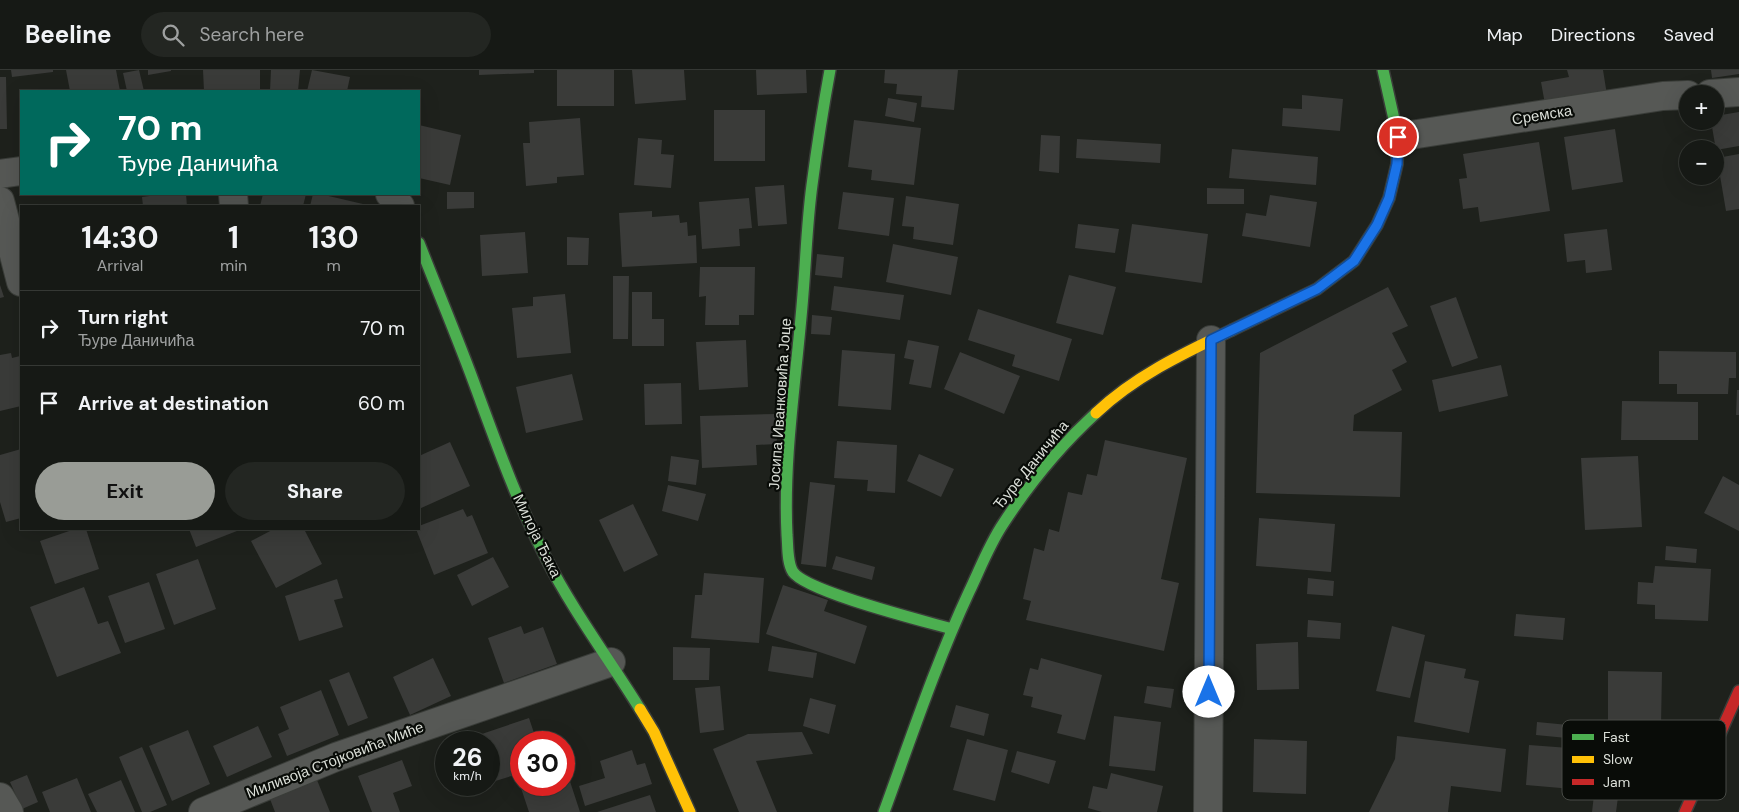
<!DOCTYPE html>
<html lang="en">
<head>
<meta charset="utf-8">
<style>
	:root { --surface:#161915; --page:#232622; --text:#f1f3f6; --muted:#9ea0a0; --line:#353834; --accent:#999c96 }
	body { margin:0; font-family:"DM Sans",sans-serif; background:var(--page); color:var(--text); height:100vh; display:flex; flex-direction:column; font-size:19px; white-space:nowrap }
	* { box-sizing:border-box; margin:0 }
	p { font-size:16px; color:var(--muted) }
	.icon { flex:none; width:28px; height:28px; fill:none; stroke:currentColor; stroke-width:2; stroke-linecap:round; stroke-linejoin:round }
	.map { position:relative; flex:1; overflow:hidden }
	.side { position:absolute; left:20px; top:135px; width:400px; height:325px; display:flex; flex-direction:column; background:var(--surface); border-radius:0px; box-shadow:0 5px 20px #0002,0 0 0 1px var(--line) }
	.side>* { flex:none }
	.guide { position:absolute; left:20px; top:20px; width:400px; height:105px; border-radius:0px; box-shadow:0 5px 20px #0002,0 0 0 1px var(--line); background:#00695c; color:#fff; overflow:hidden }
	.controls { position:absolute; left:1679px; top:15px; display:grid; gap:10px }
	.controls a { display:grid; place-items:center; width:45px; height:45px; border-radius:50%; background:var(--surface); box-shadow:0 5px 20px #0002,0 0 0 1px var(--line); font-size:25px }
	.speed { position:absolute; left:435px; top:661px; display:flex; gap:10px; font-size:25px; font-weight:700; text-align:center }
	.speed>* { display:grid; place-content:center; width:65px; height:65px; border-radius:50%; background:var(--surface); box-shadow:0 5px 20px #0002,0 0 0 1px var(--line); line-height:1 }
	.speed small { font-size:12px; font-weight:400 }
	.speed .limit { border:8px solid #d22; background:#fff; color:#111 }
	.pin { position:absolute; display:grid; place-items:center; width:42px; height:42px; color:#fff; margin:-21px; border:2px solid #fff; border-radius:50%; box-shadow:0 1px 5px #0007 }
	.me { position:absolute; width:55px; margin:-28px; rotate:0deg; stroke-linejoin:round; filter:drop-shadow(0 0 4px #0008) }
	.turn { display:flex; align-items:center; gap:18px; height:105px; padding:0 15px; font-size:22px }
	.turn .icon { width:65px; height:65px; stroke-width:2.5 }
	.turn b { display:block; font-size:35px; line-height:42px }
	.eta { display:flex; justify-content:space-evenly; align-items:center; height:85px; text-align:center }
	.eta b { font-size:30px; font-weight:700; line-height:35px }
	.primary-button { display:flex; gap:10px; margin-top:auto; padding:10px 15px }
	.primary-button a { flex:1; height:58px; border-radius:30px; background:var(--accent); color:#111; font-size:20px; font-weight:700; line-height:58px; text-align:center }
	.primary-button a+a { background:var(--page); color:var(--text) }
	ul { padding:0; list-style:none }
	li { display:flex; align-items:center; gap:15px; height:75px; padding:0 15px; border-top:1px solid var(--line) }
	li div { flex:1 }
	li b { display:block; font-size:19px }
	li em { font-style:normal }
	header { display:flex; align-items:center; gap:30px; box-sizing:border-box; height:70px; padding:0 25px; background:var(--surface); border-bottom:1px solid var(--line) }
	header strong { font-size:24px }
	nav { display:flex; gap:28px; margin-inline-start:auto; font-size:18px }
	.search { width:350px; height:45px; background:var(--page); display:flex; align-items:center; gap:12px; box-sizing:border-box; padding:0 18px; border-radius:28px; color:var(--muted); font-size:19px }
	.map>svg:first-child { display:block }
</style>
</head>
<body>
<header>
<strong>Beeline</strong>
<div class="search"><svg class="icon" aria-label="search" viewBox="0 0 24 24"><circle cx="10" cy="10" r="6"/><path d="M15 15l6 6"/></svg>Search here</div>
<nav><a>Map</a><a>Directions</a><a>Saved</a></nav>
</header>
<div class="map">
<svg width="1739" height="742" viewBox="0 0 1739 742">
	<rect width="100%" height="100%" fill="#1e211c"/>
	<!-- building -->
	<path fill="#3a3b39" d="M11,0H53V2L12,7Z
		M66,0H116L120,21H70Z
		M139,0L144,21H127L123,3Z
		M148,0H171V1L148,5Z
		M203,0H260V21H204Z
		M271,0H300L298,21H270Z
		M312,0L350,7L347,21H307Z
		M479,0H534V3L479,5Z
		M557,0H614V36H557Z
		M632,0H684L686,30L635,34Z
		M756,0H806L807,23L757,25Z
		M885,0H958L954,40L921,37L922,26L896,24L897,14L884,13Z
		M1567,0H1603L1607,25L1545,34L1541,12L1569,7Z
		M1711,0H1739V4L1712,8Z
		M0,7H6L7,59H0Z
		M1302,25L1343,29L1340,61L1282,56L1283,38L1302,39Z
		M888,28L917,33L914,52L885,46Z
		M714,40H765V91H714Z
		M1739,42V76L1716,80L1711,51H1715V46Z
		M580,48L584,105L557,107V113L526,116L523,73H530L529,52Z
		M854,50L921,58L914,115L871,110L872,100L848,97Z
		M419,55L461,65L450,115L419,108Z
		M1615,59L1623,112L1572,120L1564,67Z
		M1041,65L1060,66L1059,103L1039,101Z
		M638,68L662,70L661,84L674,85L671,118L634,115Z
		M1077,69L1161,74L1160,93L1076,88Z
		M1539,72L1550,141L1480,152L1478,137L1463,139L1459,109L1467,108L1463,84Z
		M1232,79L1318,87L1316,115L1229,108Z
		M1739,84V139L1726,141L1717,88Z
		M784,115L787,154L758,156L755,117Z
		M1207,118L1244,119V134H1207Z
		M447,122H474V138L447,139Z
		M843,122L894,128L889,166L838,159Z
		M164,124H186L187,136H143L142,127Z
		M263,124H306L303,136H260Z
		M313,124H320L363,134V136H310Z
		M1270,125L1317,132L1310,177L1242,166L1246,143L1266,146Z
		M906,126L959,134L953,175L913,169L914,157L902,156Z
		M749,128L752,158L739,159L740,176L702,179L699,132Z
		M652,141V147L679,145L680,153L687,152L688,166L696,165L697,193L622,197L619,143Z
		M1078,154L1119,159L1115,183L1075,178Z
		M1132,154L1208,164L1202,213L1125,202Z
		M1607,159L1612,200L1586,203L1585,190L1567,192L1564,164Z
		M525,162L528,203L482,206L480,165Z
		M567,167L589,168L588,195H567Z
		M893,174L958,187L951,225L886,212Z
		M817,184L844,187L842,208L815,205Z
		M700,197H755L754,245H739V255H705L706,226L699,227Z
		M1069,205L1116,217L1103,265L1056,253Z
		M613,206H629L628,269H613Z
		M0,215L4,227L0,228Z
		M834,216L904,225L900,250L831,240Z
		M1388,217L1408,256L1392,263L1407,292L1392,300L1402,320L1354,345L1353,361L1402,362L1400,427L1256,423L1260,283Z
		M632,222H652V249H664V276H632Z
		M565,224L571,283L517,288L512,238L533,236V227Z
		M1456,227L1478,288L1452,297L1430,236Z
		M978,239L1072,269L1059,311L1012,296L1015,285L968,270Z
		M812,245L832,247L830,265L811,264Z
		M746,270L748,317L699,320L696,272Z
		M908,270L939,276L931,318L909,314L914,290L904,288Z
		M842,280L895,284L891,340L838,336Z
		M1659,281L1736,282V308H1729L1728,324H1677V314H1659Z
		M960,282L1020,306L1004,344L944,319Z
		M11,283L12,288L20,286L21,290V336L0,341V285Z
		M1501,295L1508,326L1439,342L1432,310Z
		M572,304L583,350L526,363L516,317Z
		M681,313L682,354L645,355L644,314Z
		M1737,320H1739V345H1736Z
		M1622,331L1698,332V370H1621Z
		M776,344L777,374L756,375L757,395L702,398L700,346Z
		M1105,370L1187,388L1161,509L1179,513L1164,581L1026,550L1031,531L1023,529L1034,478L1044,481L1049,459L1059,462L1068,422L1082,425L1087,404L1097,406Z
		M837,371L897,375L895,423L867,421L868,410L834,408Z
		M450,372L470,416L419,439V386Z
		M21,379V448L6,452L0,432V385Z
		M919,384L954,399L941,427L907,411Z
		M671,386L699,390L696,415L668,411Z
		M1638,386L1642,457L1585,460L1581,388Z
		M1723,406L1739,415V461L1704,443Z
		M810,412L835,415L826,497L801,494Z
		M668,415L706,424L698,451L662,441Z
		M633,434L658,485L624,502L599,450Z
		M463,439L467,447L472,445L488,483L434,505L416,459H419V456Z
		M1259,448L1335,454L1331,502L1256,496Z
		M75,459H86L99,499L55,514L40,471Z
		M189,459H242L196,477Z
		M274,459H304L322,494L276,518L251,471Z
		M1666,476L1697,479L1696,493L1665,490Z
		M836,486L875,497L872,510L832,499Z
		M493,487L509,517L472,536L457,505Z
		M198,489L216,539L174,555L156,504Z
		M1655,496L1711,499L1708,551L1655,549V535L1637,534L1638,512L1653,513Z
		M704,503L764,508L759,573L691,568L695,525H702Z
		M1308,508L1334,511L1333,526L1307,524Z
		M337,509L343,528L334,530L343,557L299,571L285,526Z
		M149,512L165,559L125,573L108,526Z
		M783,515L828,530L824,541L867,556L855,594L766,564Z
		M84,517L98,554L108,551L121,583L57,607L30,537Z
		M1516,544L1565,548L1563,570L1514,566Z
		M1308,550L1341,553L1340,569L1307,567Z
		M521,556L524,564L543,557L557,594L504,613L488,568Z
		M1392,556L1425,565L1410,628L1376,621Z
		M1298,572L1299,619L1257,620L1256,574Z
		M772,576L817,583L813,608L768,601Z
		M673,577L710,578L709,610H673Z
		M433,588L451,626L410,645L393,607Z
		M1041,588L1102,605L1085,670L1057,663L1062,645L1031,637L1033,627L1023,625L1030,598L1038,600Z
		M1425,591L1466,599L1464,608L1479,611L1469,663L1414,652Z
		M1608,601L1662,602L1661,655L1608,654Z
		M349,602L368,648L348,656L329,610Z
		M720,616L724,660L700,663L695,618Z
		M1147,616L1174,619L1171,638L1144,633Z
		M321,620L339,665L287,686L278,664L289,659L280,637Z
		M810,628L836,635L829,664L803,656Z
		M956,635L989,644L984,666L950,657Z
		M1114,646L1161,652L1155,701L1109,696Z
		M529,648L537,672H521V703L489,713V672H458Z
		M1537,652L1579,656L1577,669L1536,665Z
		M258,656L272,687L227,707L213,676Z
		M188,660L210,714L172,731L149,676Z
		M802,662L813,684L756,691L777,742H739L713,679L748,664Z
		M1397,666L1506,679L1501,722L1451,716L1448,742H1369L1395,689Z
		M967,669L1008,680L995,731L953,720Z
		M1254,669L1307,671L1306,724L1253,722Z
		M1529,675L1623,682L1619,723L1526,715Z
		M142,677L167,735L150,742H142L119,687Z
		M632,680L637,695L645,693L652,714L585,736L579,716L605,708L600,691Z
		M1017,681L1056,691L1049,714L1011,702Z
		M402,690L412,716L393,723L400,742H372L358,706Z
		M564,693L580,742H529L518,709L521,708V715H564Z
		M1111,703L1163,716L1157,742H1102L1088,738L1093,716L1107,719Z
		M27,705L38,732L22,739L10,712Z
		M77,708L91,742H50L42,722Z
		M121,710L135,742H97L88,724Z
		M317,710L330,742H275L270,729Z
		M458,715H483L461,723Z
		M650,725L656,742H597Z
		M1594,725L1618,727L1616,742H1592Z"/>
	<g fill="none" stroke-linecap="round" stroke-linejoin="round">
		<defs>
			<path id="street" d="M1710,24L1739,22
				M1398,67L1663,26L1688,25
				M0,104L21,101
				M233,124L234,136
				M390,124L400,136
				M0,131L21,212
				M0,727L9,742
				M203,742L336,687L611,592
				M1208,742L1211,270"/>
			<path id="fast" d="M830,0C823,38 817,77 812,115C807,152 806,188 803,224C797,304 783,385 787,465C788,476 787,493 793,502C807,522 924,551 952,559
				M419,173C438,222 459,271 477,321C498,378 518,434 546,488C573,541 609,589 640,639
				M1232,260L1317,219L1354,191L1377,155L1389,128L1397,94L1398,67L1383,0
				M884,742C911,668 936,593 969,522C980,499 989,475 1003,454C1029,414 1061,375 1096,343"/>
			<path id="slow" d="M1096,343C1135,306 1184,283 1232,260
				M640,639L654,662L690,742"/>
			<path id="jam" d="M1685,742L1739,621"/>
		</defs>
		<!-- street casing -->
		<use href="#street" stroke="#3a3d39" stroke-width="30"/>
		<!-- fast casing -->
		<use href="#fast" stroke="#3a3d39" stroke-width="14"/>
		<!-- slow casing -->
		<use href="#slow" stroke="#3a3d39" stroke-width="14"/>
		<!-- jam casing -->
		<use href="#jam" stroke="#3a3d39" stroke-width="14"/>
		<!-- street -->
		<use href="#street" stroke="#565855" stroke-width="28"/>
		<!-- fast -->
		<use href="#fast" stroke="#4caf50" stroke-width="11"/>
		<!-- slow -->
		<use href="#slow" stroke="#ffc107" stroke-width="11"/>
		<!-- jam -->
		<use href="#jam" stroke="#c62828" stroke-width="11"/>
	</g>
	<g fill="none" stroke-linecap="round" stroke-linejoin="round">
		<defs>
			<path id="route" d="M1209,622L1211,270L1317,219L1354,191L1377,155L1389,128L1397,94L1398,67"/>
		</defs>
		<!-- route casing -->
		<use href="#route" stroke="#114b97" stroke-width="12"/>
		<!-- route -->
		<use href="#route" stroke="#1a73e8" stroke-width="9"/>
	</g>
	<g text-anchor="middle" stroke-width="4.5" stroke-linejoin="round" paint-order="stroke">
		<!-- street labels -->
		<g font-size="15" fill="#dbdfd8" stroke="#090c08">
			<text transform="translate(1542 45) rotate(-9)" y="5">Сремска</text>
			<text transform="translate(780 334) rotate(-86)" y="5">Јосипа Иванковића Јоце</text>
			<text transform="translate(1031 395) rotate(-51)" y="5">Ђуре Даничића</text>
			<text transform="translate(537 466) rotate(64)" y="5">Милоја Ђака</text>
			<text transform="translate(335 690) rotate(-21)" y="5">Миливоја Стојковића Миће</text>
		</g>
	</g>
	<!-- legend -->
	<rect x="1562" y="650" width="164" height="80" rx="8" fill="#090c08" stroke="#484b46" stroke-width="1"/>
	<rect x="1572" y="664" width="22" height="6" fill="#4caf50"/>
	<rect x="1572" y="686" width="22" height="7" fill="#ffc107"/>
	<rect x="1572" y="709" width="22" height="6" fill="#c62828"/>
	<g font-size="14" fill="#dbdfd8">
		<text x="1603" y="672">Fast</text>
		<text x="1603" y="694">Slow</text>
		<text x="1603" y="717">Jam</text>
	</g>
</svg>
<div class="controls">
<a>+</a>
<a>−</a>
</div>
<div class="speed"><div>26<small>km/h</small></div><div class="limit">30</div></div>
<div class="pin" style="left:1398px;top:67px;background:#d93025"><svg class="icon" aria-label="arrive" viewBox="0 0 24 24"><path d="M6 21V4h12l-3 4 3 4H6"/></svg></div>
<svg class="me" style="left:1209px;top:622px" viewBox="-20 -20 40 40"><circle r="19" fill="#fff"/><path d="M0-13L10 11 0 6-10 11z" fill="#1a73e8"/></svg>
<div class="guide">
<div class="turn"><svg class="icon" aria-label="right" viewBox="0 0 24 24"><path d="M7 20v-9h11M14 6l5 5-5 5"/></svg><div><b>70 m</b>Ђуре Даничића</div></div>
</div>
<section class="side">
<div class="eta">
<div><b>14:30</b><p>Arrival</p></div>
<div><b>1</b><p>min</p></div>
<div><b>130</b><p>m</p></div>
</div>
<ul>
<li><svg class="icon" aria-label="right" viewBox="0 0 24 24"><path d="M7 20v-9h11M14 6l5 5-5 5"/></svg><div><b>Turn right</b><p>Ђуре Даничића</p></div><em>70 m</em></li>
<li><svg class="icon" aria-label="arrive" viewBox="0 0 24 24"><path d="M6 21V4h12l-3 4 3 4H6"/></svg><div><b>Arrive at destination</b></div><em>60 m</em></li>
</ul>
<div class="primary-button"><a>Exit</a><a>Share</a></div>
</section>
</div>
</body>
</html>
